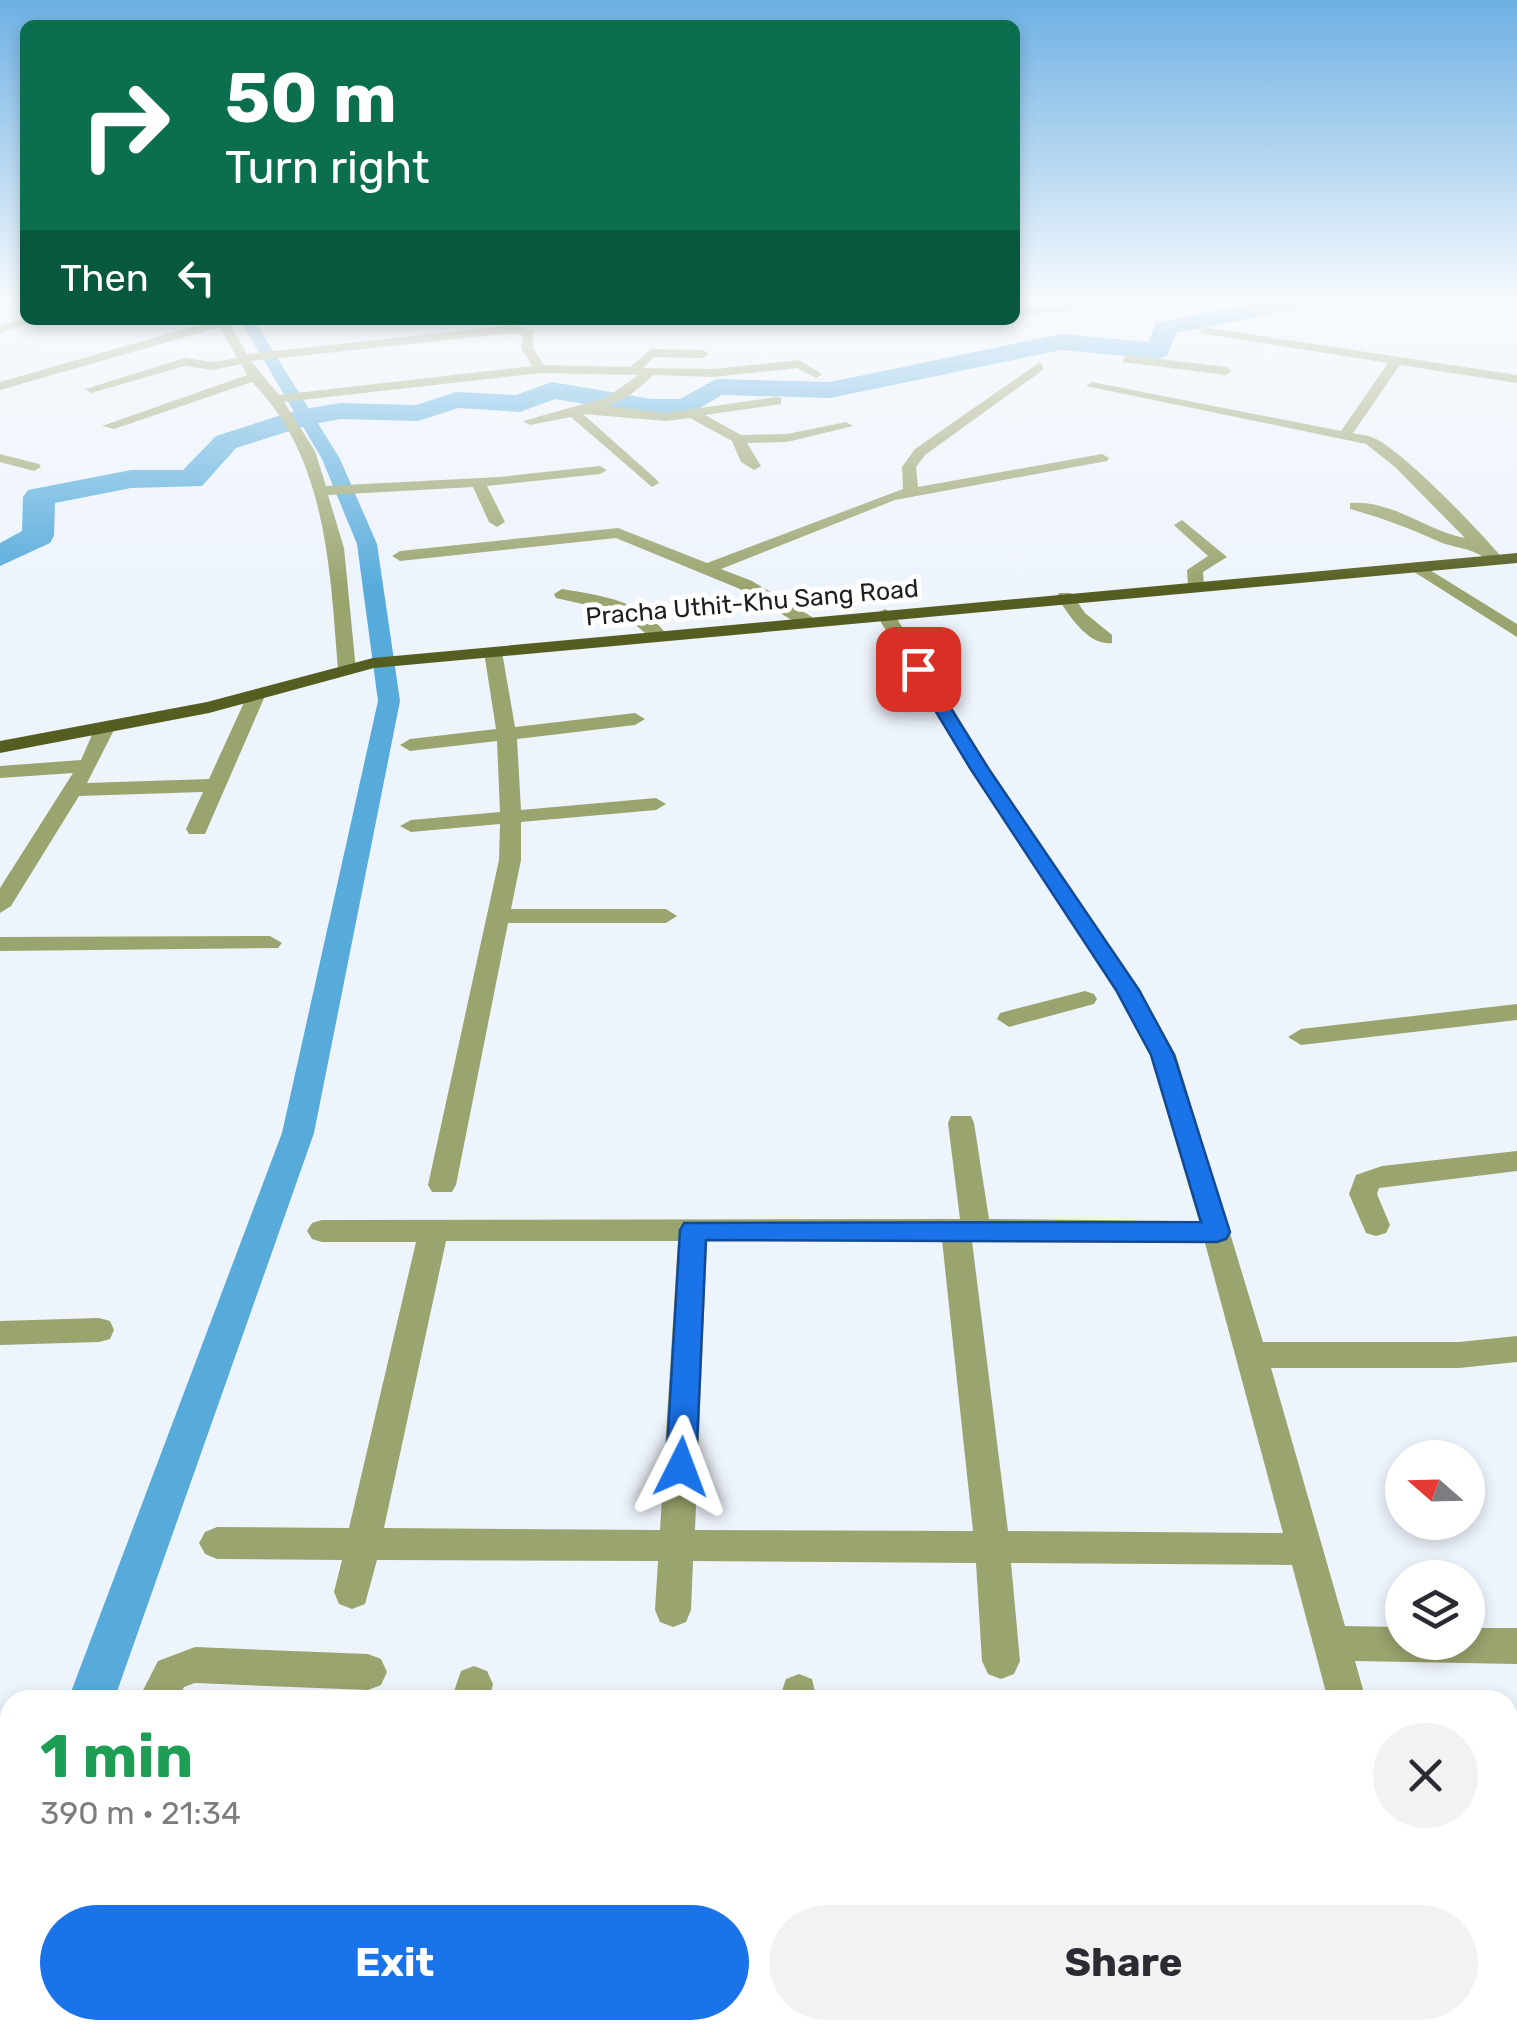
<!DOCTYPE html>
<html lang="en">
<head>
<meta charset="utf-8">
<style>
	:root { --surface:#fff; --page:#f2f2f3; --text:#2b2b33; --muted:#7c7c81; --accent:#1a73e8 }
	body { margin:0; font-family:Rubik,sans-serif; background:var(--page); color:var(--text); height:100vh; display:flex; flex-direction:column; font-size:38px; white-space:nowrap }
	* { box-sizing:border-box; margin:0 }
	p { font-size:32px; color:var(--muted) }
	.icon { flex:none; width:55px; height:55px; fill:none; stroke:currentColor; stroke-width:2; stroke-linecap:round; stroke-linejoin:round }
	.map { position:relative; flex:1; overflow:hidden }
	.sheet { position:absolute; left:0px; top:1690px; width:1518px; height:350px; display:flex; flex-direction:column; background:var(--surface); border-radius:30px 30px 0 0; box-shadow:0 5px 15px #0003 }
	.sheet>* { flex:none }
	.top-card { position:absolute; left:20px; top:20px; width:1000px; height:305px; border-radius:15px; box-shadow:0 5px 15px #0003; background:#0b6e4f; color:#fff; overflow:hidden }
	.needle { width:65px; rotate:290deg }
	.fabs { position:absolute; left:1385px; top:1440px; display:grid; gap:20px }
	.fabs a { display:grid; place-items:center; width:100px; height:100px; border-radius:50%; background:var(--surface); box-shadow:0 5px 15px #0003; font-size:50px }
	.pin { position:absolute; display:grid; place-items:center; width:85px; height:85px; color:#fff; margin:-42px; border-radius:20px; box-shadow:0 5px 15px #0006 }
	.me { position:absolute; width:110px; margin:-55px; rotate:3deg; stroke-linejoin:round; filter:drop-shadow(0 0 8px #0008) }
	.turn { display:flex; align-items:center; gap:35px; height:210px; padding:0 40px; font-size:45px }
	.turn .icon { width:130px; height:130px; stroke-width:2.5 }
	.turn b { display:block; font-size:70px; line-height:85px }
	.then { display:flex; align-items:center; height:95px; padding:0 40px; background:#0003; gap:20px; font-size:38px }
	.round { display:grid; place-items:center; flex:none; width:105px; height:105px; border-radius:52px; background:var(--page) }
	.head { display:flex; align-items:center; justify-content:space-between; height:170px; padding:0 40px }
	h1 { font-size:60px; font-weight:700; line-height:75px; color:#1e9e55 }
	.button { display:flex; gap:20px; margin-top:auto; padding:20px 40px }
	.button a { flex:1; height:115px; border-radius:60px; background:var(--accent); color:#fff; font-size:40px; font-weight:700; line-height:115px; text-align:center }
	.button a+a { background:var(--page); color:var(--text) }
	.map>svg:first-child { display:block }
</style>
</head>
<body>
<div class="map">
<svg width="1517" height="2040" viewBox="0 0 1517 2040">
	<rect width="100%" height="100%" fill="#eef4fc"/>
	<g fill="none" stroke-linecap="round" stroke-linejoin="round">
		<!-- canal -->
		<path fill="#56abdb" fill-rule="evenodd" d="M240,320H254L340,459L377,544L400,701L314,1133L114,1700H68L282,1133L378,701L357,544L322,459Z
			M10,1886V1956L0,1961V1890Z"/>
		<!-- river -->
		<path fill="#56abdb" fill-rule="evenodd" d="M1261,302H1309L1297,309L1176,333L1167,356L1158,359L1061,350L830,398L722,395L686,416L651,415L555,399L520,412L458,408L418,421L340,419L309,425L236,448L202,486L131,488L55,503L54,536L50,543L0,566V543L22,531L23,497L28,490L131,470H183L216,436L294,411L340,403L416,405L456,392L516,395L552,382L651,399H680L716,379L830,382L1061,334L1148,342L1156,323Z"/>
		<!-- minor -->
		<path fill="#9aa46e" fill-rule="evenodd" d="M1070,305L1074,310L1015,316V310Z
			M25,318L36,320L0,334V326Z
			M216,320H228L247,354L514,325L533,331V348L544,365L630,367L651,349L703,350L709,354L703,358L654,357L643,368L714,369L799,360L822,374L816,378L797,368L714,377L654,375L629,396L608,406L666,413L776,397L781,398V404L705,415L741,435L787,434L846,422L853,426L787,442L747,443L761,466L754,470L741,462L732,441L690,418L666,421L583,414L657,480L659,483L652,487L571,417L530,425L523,421L605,398L639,375L540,373L284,402L315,451L326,486L500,477L600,466L607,470L600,474L487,486L505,522L497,527L489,522L473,487L328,495L344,548L356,670L347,675L338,670C330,569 327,458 252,382L114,429L102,426L247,375L241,364L213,370L185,366L91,393L85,389L185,358L213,362L237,358L220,327L0,390V382ZM513,333L523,336L521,348L532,366L279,395L251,361Z
			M1203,327L1517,375V383L1400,365L1353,433C1360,435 1369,435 1376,439C1407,455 1481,532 1504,560L1502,563H1490C1474,547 1461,550 1440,542C1409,528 1383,518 1350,509V503C1391,499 1427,531 1465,538L1395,467L1366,444L1086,386L1092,382L1341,431L1388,363L1199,333Z
			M1126,355L1226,367L1232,371L1226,375L1122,362Z
			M1040,362L1044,369L925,455L916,467L918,487L1102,454L1109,458L1107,461L895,500L721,569L752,581L812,617V625H800L740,589L616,538L400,561L392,556L400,551L618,528L707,563L903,489L902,467L915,449Z
			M0,454L39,464L41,467L34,471L0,462Z
			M1182,520L1227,557L1203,572L1204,586L1196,591L1188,586L1187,570L1208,556L1177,528L1174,525Z
			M1417,562L1517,624V637L1411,570V564Z
			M562,589C603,596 641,600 667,635L658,640L652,639L622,613L556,598L554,594Z
			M1059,593H1071L1085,613L1112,635V643C1088,646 1069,615 1057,597Z
			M885,609L894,614L989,767L1142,994L1176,1055L1263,1342H1459L1517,1336V1362L1459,1368H1271L1345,1626L1402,1627V1642H1468V1628H1517V1664L1355,1661L1366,1700H1328L1292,1565L1011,1563L1020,1661L1014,1674L1001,1679L988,1674L982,1661L976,1563L693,1561L691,1610L686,1622L673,1627L660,1622L655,1610L658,1561L377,1560L365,1604L352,1609L339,1604L334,1592L342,1560L217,1559L205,1554L199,1543L205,1532L217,1527L349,1528L416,1242H322L312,1239L307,1231L312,1223L322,1220L960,1219L948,1123L951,1116H971L974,1123L989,1219L1199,1221L1150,1055L1118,994L969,768L876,614ZM707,1240H942L973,1531L695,1530ZM446,1241H678L660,1530L384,1528ZM972,1241L1205,1243L1283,1533L1008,1531Z
			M493,647L502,652L515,727L635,713L645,719L635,725L517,739L521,810L656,798L666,804L656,810L521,822V860L511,909H666L677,916L666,923H508L456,1185L452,1192H432L428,1185L499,860L500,824L411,832L400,826L411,820L500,812L497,741L410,751L400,745L410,739L496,729L484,652Z
			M256,690L265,696L205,834H189L186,829L203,792L79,796L11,906L0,913V888L73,773L0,778V766L81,760L95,728L105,722L115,728L87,783L209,779L247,696Z
			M270,936L282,943L278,948L0,951V937Z
			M1085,991L1094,994L1097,999L1094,1004L1009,1027L997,1019L1000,1013Z
			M1517,1004V1020L1301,1045L1288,1037L1301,1029Z
			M1517,1151V1171L1379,1188L1377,1194L1390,1225L1386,1233L1376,1236L1366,1233L1349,1194L1356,1175L1382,1166Z
			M99,1318L110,1321L114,1330L110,1339L99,1342L0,1345V1321Z
			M195,1647L368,1654L381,1659L387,1672L381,1685L368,1690L195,1683L184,1687L177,1700H138L158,1661Z
			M474,1666L487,1671L493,1684L489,1700H451L461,1671Z
			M799,1674L812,1679L817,1700H779L786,1679Z
			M21,2030H65L61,2040H17Z
			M373,2030H417L415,2040H371Z
			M749,2030H793L792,2040H748Z
			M1100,2030H1144V2040H1100Z
			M1250,2030H1445L1448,2040H1254Z"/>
		<!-- major -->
		<path fill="#555e20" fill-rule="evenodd" d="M1517,553V563L374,668L209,713L0,753V741L207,702L373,658Z"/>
	</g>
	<!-- sky -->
	<linearGradient id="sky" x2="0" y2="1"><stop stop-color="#6db0e3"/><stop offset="0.51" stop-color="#f7fafe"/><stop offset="1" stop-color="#f7fafe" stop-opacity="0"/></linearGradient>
	<rect width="1517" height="588" fill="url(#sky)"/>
	<!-- route -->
	<path fill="#1a73e8" stroke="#114b97" stroke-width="2.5" d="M912,665H924L988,768L1139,990L1174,1055L1230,1232L1226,1239L1217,1242L706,1240L696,1467L692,1476L681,1480L670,1476L666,1467L680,1230L684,1223L1201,1222L1151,1055L1116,990L970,768L910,669Z"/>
	<g text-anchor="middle" stroke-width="10" stroke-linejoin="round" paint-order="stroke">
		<!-- far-street labels -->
		<g font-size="25" fill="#1d1f22" stroke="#fff">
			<text transform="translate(752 602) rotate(-5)" y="9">Pracha Uthit-Khu Sang Road</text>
		</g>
	</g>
</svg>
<div class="fabs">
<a><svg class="needle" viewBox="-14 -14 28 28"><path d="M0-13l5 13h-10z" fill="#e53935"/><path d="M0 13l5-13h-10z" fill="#7c7c81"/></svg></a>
<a><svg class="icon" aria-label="layers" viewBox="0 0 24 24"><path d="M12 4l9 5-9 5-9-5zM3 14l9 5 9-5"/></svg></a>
</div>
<div class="pin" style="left:918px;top:669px;background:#d93025"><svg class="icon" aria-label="arrive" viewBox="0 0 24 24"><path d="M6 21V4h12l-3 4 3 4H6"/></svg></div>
<svg class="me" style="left:681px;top:1467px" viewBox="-20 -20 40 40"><path d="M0-17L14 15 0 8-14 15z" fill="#1a73e8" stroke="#fff" stroke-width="4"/></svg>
<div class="top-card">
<div class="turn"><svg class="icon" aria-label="right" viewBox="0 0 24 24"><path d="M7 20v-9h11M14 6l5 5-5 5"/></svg><div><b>50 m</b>Turn right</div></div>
<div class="then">Then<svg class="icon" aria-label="left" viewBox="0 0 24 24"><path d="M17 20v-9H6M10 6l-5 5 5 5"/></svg></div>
</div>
<section class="sheet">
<div class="head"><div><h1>1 min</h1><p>390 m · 21:34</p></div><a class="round"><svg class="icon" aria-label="close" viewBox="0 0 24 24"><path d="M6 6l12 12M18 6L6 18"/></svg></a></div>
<div class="button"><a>Exit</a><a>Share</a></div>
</section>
</div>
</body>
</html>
